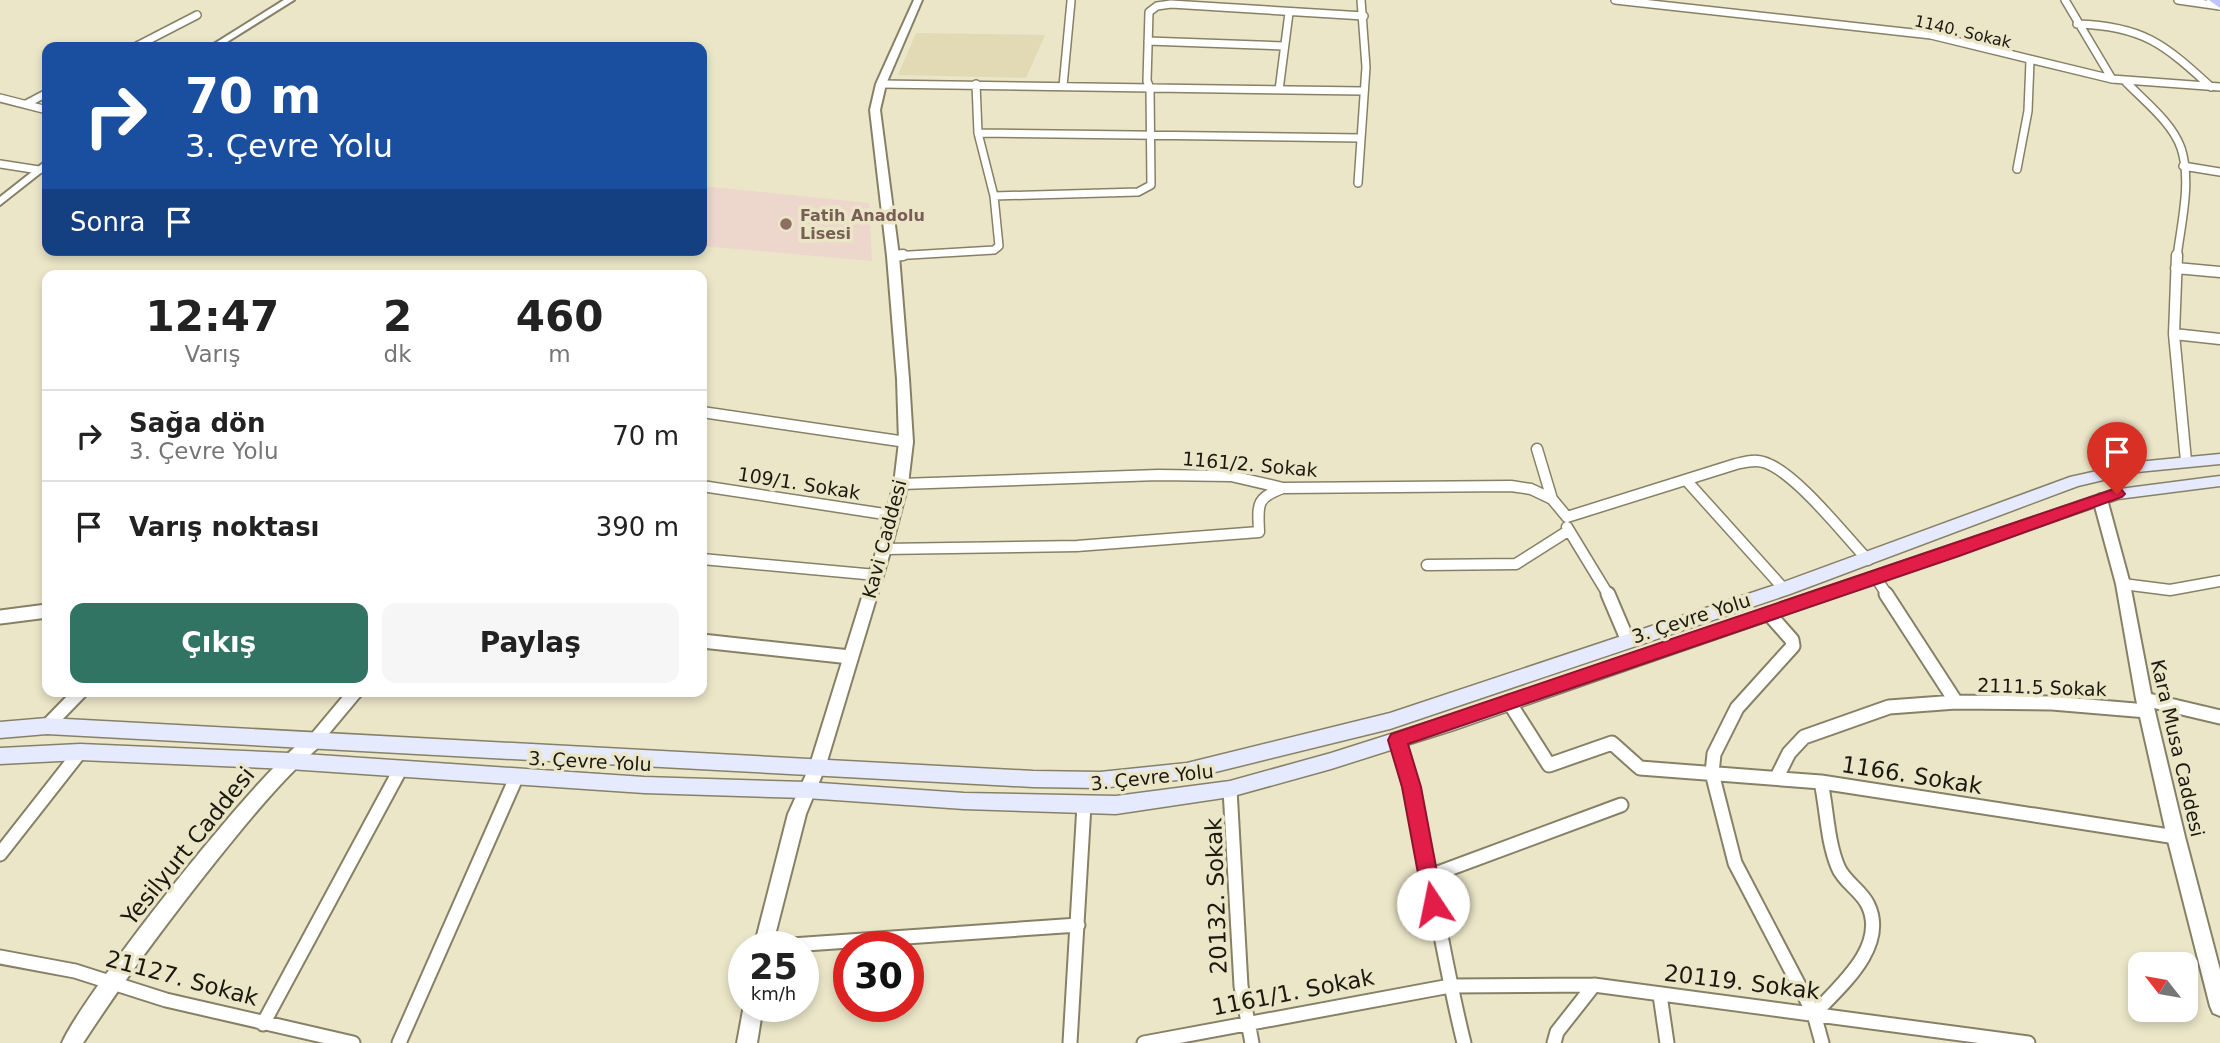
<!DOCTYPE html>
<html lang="tr">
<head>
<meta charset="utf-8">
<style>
	:root { --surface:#fff; --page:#f6f6f6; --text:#222; --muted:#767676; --line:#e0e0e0; --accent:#327464 }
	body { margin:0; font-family:"DejaVu Sans",sans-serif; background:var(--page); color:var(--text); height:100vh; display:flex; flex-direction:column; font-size:26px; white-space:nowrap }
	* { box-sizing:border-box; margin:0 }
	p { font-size:23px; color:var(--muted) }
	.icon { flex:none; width:38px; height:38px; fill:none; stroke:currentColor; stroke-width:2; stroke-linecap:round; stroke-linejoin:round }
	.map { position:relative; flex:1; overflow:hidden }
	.details { position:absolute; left:42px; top:270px; width:665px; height:427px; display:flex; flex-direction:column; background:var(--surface); border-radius:14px; box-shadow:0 4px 10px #0003 }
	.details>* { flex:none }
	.top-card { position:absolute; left:42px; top:42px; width:665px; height:214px; border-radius:14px; box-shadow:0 4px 10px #0003; background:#1a4fa0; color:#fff; overflow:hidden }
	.needle { width:46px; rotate:301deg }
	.fabs { position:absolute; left:2128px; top:952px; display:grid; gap:14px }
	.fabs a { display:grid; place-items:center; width:70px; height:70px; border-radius:14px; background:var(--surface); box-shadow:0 4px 10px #0003; font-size:35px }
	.speed { position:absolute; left:728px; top:931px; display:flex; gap:14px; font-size:35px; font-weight:700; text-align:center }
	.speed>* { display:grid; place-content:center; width:91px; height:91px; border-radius:50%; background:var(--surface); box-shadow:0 4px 10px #0003; line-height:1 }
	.speed small { font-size:18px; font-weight:400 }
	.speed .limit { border:10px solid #d22; background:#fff; color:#111 }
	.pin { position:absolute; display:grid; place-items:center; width:60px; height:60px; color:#fff; margin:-72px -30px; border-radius:50% 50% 50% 0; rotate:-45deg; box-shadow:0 0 7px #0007 }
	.pin .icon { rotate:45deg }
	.me { position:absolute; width:77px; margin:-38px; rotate:349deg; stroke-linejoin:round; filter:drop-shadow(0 0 5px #0008) }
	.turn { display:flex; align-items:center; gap:24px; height:147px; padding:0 28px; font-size:32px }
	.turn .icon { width:91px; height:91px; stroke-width:2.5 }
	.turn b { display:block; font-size:49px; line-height:60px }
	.then { display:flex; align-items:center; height:66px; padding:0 28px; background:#0003; gap:14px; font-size:26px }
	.eta { display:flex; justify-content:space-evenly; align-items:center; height:119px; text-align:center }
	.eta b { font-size:42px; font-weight:700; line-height:49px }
	.button { display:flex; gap:14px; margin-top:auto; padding:14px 28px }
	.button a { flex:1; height:80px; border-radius:14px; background:var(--accent); color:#fff; font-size:28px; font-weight:700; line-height:80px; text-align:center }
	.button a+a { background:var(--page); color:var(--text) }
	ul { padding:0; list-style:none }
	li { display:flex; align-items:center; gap:21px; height:91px; padding:0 28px; border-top:2px solid var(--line) }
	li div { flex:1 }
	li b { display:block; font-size:26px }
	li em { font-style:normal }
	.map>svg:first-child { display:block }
</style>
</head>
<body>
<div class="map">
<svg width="2220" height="1043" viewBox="0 0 2220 1043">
	<rect width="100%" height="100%" fill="#ebe6c8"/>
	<!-- built -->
	<path fill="#e1dab5" d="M916,33L1045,35L1026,78L898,75Z"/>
	<!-- education -->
	<path fill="#edd6cb" d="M702,186L869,203L872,261L702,246Z"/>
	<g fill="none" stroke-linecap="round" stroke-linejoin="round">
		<defs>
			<path id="minor-far2" d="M1615,0L1931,35L2112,79L2220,87
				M2065,0L2112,79
				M2178,0L2220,6
				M2077,24C2143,26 2164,44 2211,87
				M1148,41L1283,46
				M135,47L197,15
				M2125,81C2143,100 2172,122 2181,148C2192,181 2181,224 2177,257
				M881,84L1363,91
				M1063,86L1071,1
				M1279,90L1289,13
				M0,98L47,110
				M26,104L47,93
				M978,133L1361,138
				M0,164L39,170
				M2183,166L2220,172
				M2017,169L2028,111L2030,61
				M1358,183L1366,67L1361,0
				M994,196L1138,192L1151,185L1150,88L1147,81L1149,12L1157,6L1171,4L1364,16
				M893,256L994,250L999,246L994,196L978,133L976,84"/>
			<path id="minor-far1" d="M2177,255L2174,334L2186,461
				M893,256L903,255
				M2176,268L2220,272
				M2174,334L2220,339
				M702,412L906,442
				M1537,449L1552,499L1567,517
				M1686,480L1784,589
				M901,484L1158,475L1231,476L1283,488L1511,486L1531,489L1552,499
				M702,486L891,515
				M1567,517L1736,464C1745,462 1755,459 1763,462C1794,470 1845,536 1868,560
				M1567,527L1609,596
				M884,549L1077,546L1259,532C1258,505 1255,498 1283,488
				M702,559L876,575
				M1427,565L1516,564L1568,531
				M1876,578L1888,596
				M2123,584L2170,590L2220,581"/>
			<path id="minor" d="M1608,594L1628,641
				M1886,594L1956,702L2052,703L2147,711
				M1769,614L1792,640L1793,646L1737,708L1714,754L1712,773L1735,863L1814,1014L1822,1043
				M0,617L47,611
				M702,641L850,657
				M2144,699L2220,717
				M1509,702L1549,765L1612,743L1640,768L1821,782L2176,837
				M47,726L81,691
				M315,740L356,691
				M1397,740C1427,839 1439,943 1464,1043
				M1777,777L1789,753L1804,737L1889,707L1956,702
				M1230,789L1241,986L1252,1043
				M0,854L80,752
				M1427,877L1621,805
				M763,947L1078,925
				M0,957L75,971L166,1000L353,1043
				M1660,995L1667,1043
				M1814,1014C1839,987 1888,947 1868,905C1861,890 1844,882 1838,867C1827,841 1827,809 1821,782
				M263,1024L400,770
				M399,1043L516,778
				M1070,1043L1084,805
				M1144,1043L1450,986L1594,985L2028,1043
				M1554,1043L1557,1032L1594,985"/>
			<path id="tertiary" d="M284,0H294L219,47H209Z
				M914,0H922L886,84L880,110L899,256L909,379L913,442L908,484L891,549L825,768L806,814L772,947H754L788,814L809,768L877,549L894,484L899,442L897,379L887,256L870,110L876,84Z
				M47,160V168L0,205V197Z
				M2100,494L2107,499L2130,584L2152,699L2185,837L2220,970V1016L2213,1013L2210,1006L2167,837L2136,699L2116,584L2093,499Z
				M315,733L321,735L323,740L321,745C281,780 249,820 216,861C169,920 124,980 83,1043H62C81,997 275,747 315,733Z
				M744,1005L763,1006L757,1043H737Z"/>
			<path id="secondary" d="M2220,454V464L2137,472L2078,486L1790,594L1390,729L1187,779L1100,788L1033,787L47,734L0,738V722L47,718L1033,771L1100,772L1187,763L1390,713L1778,584L2070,477L2137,462Z
				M2220,476V486L2118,499L1454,730L1331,769L1230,797L1116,814L964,809L806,798L644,793L289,769L80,760L0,764V748L80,744L289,753L644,777L806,782L964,793L1116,796L1230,781L1331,753L1454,714L2112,490Z"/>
			<path id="trunk" d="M2209,0H2220V8Z"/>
		</defs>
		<!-- minor-far2 casing -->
		<use href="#minor-far2" stroke="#868166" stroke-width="10"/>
		<!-- minor-far1 casing -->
		<use href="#minor-far1" stroke="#868166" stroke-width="13"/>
		<!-- minor casing -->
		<use href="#minor" stroke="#868166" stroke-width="17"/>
		<!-- tertiary casing -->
		<use href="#tertiary" stroke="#868166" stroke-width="4"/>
		<!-- secondary casing -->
		<use href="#secondary" stroke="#868166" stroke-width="3"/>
		<!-- trunk casing -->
		<use href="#trunk" stroke="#fff" stroke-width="4"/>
		<!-- minor-far2 -->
		<use href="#minor-far2" stroke="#fff" stroke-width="7"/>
		<!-- minor-far1 -->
		<use href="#minor-far1" stroke="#fff" stroke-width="10"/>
		<!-- minor -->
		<use href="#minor" stroke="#fff" stroke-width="13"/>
		<!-- tertiary -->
		<use href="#tertiary" fill="#fff" fill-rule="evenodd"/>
		<!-- secondary -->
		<use href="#secondary" fill="#e6eafe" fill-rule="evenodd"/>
		<!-- trunk -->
		<use href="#trunk" fill="#bcc6fc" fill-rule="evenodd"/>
	</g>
	<!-- route -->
	<path fill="#e11d48" stroke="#92132f" stroke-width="2" d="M2117,488L2122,490L2125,494L2122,497L1959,556L1408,744L1421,787L1443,904L1440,911L1433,914L1425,911L1402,787L1388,740L1391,734Z"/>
	<!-- markers -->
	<circle fill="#8d6e63" stroke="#ebe6c8" stroke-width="2.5" cx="786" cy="224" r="7"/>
	<g text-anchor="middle" stroke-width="7" stroke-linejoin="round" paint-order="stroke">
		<!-- far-street labels -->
		<g font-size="16" fill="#1b190f" stroke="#ebe6c8">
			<text transform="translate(1963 31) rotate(13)" y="6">1140. Sokak</text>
		</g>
		<!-- far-education labels -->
		<g font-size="16" font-weight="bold" fill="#785e54" stroke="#ebe6c8" text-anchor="start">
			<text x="800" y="221">Fatih Anadolu<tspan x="800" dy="18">Lisesi</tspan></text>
		</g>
		<!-- street labels -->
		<g font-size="19" fill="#1b190f" stroke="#ebe6c8">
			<text transform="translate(1250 464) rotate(5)" y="7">1161/2. Sokak</text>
			<text transform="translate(799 483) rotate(9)" y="7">109/1. Sokak</text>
			<text transform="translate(884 539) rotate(-75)" y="7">Kavi Caddesi</text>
			<text transform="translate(1691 618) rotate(-18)" y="7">3. Çevre Yolu</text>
			<text transform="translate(2042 687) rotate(2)" y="7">2111.5 Sokak</text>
			<text transform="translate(2178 748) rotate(77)" y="7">Kara Musa Caddesi</text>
			<text transform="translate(590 761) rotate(3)" y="7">3. Çevre Yolu</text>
			<text transform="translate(1152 777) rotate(-6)" y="7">3. Çevre Yolu</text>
		</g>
		<!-- near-street labels -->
		<g font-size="23" fill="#1b190f" stroke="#ebe6c8">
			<text transform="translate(1912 775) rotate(9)" y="8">1166. Sokak</text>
			<text transform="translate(188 846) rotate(-51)" y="8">Yesilyurt Caddesi</text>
			<text transform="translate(1216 896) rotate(-92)" y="8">20132. Sokak</text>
			<text transform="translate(182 978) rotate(15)" y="8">21127. Sokak</text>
			<text transform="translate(1742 982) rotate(7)" y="8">20119. Sokak</text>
			<text transform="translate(1293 992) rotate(-11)" y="8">1161/1. Sokak</text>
		</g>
	</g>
</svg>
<div class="fabs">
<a><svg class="needle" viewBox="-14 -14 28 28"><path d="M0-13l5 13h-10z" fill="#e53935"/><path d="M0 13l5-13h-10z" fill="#767676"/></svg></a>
</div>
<div class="speed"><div>25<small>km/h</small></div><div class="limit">30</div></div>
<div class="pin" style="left:2117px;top:494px;background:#d93025"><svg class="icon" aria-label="arrive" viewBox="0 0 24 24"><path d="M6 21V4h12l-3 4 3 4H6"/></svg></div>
<svg class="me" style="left:1433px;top:904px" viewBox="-20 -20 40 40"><circle r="19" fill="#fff"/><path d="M0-13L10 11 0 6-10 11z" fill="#e11d48"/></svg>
<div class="top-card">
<div class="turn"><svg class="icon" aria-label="right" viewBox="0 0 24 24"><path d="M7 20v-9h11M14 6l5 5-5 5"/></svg><div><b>70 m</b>3. Çevre Yolu</div></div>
<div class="then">Sonra<svg class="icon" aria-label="arrive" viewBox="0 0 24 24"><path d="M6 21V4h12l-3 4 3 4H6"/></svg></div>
</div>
<section class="details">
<div class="eta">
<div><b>12:47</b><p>Varış</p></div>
<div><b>2</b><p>dk</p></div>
<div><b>460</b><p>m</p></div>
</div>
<ul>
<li><svg class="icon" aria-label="right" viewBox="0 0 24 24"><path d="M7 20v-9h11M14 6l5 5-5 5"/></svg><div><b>Sağa dön</b><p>3. Çevre Yolu</p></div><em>70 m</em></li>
<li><svg class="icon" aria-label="arrive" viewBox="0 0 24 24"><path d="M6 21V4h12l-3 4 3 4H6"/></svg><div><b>Varış noktası</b></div><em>390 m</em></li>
</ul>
<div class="button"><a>Çıkış</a><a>Paylaş</a></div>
</section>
</div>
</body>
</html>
